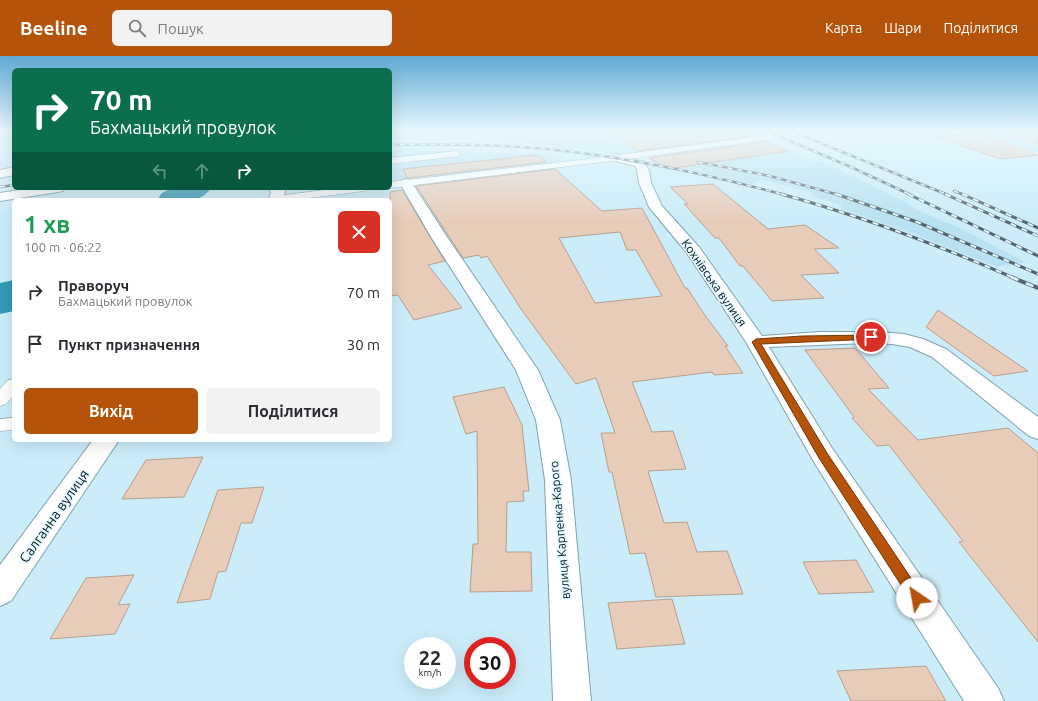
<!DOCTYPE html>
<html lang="uk">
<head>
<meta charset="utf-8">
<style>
	:root { --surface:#fff; --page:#f2f2f3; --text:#2b2b33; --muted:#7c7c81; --accent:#b45309 }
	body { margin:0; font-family:Ubuntu,sans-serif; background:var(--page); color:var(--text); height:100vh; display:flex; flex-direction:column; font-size:15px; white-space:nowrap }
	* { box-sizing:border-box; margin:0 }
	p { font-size:13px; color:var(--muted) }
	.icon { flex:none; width:22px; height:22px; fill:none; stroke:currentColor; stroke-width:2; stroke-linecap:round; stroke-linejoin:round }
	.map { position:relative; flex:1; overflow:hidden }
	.side { position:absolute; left:12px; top:142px; width:380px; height:244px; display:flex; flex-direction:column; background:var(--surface); border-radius:6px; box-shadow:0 4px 16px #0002 }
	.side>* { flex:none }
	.top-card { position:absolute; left:12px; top:12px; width:380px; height:122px; border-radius:6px; box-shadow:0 4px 16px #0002; background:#0b6e4f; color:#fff; overflow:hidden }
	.speed { position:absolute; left:404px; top:581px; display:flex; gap:8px; font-size:20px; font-weight:700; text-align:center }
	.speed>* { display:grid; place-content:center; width:52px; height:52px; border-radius:50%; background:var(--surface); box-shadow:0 4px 16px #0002; line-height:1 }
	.speed small { font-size:10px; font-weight:400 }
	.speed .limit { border:6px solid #d22; background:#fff; color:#111 }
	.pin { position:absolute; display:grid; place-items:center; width:34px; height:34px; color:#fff; margin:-17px; border:2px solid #fff; border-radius:50%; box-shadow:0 1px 4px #0007 }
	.me { position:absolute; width:44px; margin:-22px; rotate:327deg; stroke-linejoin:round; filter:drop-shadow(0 0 3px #0008) }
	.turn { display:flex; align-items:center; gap:14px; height:84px; padding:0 12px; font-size:18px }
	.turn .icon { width:52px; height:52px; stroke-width:2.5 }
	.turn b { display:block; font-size:28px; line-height:34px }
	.lanes { display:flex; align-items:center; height:38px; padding:0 12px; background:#0003; justify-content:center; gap:20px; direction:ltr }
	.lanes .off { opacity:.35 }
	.round { display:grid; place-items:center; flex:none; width:42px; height:42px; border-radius:6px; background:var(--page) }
	.overview { display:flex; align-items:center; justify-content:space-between; height:68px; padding:0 12px }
	h1 { font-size:24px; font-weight:700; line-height:30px; color:#1e9e55 }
	.cta { display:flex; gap:8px; margin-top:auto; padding:8px 12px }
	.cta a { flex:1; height:46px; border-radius:6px; background:var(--accent); color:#fff; font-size:16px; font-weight:700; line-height:46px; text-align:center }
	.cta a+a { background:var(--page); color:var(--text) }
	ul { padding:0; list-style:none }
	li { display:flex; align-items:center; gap:12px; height:52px; padding:0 12px }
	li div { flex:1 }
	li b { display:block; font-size:15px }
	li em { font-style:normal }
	header { display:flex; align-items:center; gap:24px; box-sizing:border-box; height:56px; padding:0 20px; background:var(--accent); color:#fff }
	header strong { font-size:19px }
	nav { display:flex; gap:22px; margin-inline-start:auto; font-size:14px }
	.search { width:280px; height:36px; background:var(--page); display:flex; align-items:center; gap:10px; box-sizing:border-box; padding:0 14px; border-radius:6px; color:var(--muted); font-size:15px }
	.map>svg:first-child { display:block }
</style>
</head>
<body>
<header>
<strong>Beeline</strong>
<div class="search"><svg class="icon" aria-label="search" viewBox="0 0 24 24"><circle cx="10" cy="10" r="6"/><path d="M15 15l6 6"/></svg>Пошук</div>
<nav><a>Карта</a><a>Шари</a><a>Поділитися</a></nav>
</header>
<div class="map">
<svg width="1038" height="645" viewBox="0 0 1038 645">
	<rect width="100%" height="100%" fill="#cbedf9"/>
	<!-- built -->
	<path fill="#b8e2f1" d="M465,75H739L752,80L770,81L772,87L816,106L825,107L911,149L909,150L944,166L952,168L1025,206L997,211L911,177L839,152L843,149L811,140L813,137L761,123L751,128L676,110L653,95L623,99L484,83Z
		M390,93L551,99L567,107L390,126Z"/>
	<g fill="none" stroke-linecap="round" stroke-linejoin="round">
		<!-- river -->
		<path fill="#339ab6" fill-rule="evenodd" d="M171,132H211C199,150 177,144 157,144L162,137Z
			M14,224V255L0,258V227Z"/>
	</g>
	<!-- building -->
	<path fill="#e7ccba" stroke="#b69d8b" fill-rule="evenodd" d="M606,75H739L751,80L638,95Z
		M1001,75H1038V88Z
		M979,77L1038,98V99L1000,103L937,81Z
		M765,86L788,95L668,113L649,102Z
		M538,99L546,106L409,122H407L403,113Z
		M555,113L602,155L642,152L685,232H687L704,258L728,290H725L743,317L714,319L712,316L632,326L652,376L673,375L686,413L648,415L664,467L687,466L697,496L727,495L743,538L656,541L645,497L630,498L612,416H609L601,377H615L596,322L576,328L521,253L487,200L481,202L479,199L463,202L416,130ZM620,176L627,194H636L662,240L595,247L559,182Z
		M713,128L768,173L805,169L839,192L814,193L839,217L801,219L824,242L772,245L743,210H740L719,182H715L684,148H688L670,131Z
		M402,134L445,205L428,209L462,252L414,264L398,239L390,240V136Z
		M938,254L1028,315L994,320L926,271Z
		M855,292L889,332L868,333L918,384L1008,372L1038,397V586L959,486L963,485L889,389L877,390L852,362L854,361L805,294Z
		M504,331L522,369L529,435H523L524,445L507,446L506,496H531L532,535L470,536L473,488H478L477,375L466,378L453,341Z
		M203,401L184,441L122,443L146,404Z
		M264,431L252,467H241L226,515L218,516L210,543L177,547L218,434Z
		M856,504L874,536L819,538L803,506Z
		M134,519L118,549L130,548L115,578L50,583L86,522Z
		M672,543L685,588L617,593L608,547Z
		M926,610L946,645H851L837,615Z"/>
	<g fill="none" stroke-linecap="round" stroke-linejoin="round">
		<defs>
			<path id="lane" d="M770,79H773V83L628,103L390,132V126L580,104Z
				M456,95L459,96L460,98L459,100L390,108V102Z
				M340,132H369L364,135L294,144L272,143L277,140Z
				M14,323V339L6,348L0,350V333L8,324Z
				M14,362V374L0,375V363Z"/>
			<path id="street" d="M620,100L643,106L649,114L651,127L662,150L699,191L762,280L820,276H879L904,278L923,283L946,293L1038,361V383L1029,380L932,301L910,291L892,288L867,287L769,291L832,392L998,632L1004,645H964L814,406L746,286L687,197L649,151L639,127L637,114L635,110L616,105L614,103L616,101Z
				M14,111V119L0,122V114Z
				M406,123L410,124L447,181L538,314L560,364L571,424L591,645H553L545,424L536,364L516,314L431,181L400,127L402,124Z"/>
			<path id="secondary" d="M33,132H64L63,135L58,136L0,145V137Z
				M268,132H283L285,135L283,144H269L271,136Z
				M93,384H119L11,545L0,550V509Z"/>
			<path id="primary" d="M979,75H995L1038,90V97Z"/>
		</defs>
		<!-- lane casing -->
		<use href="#lane" stroke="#81a1ac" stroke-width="1"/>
		<!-- street casing -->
		<use href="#street" stroke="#81a1ac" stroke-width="2"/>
		<!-- secondary casing -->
		<use href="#secondary" stroke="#81a1ac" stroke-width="2"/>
		<!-- primary casing -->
		<use href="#primary" stroke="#fff" stroke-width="2"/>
		<!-- lane -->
		<use href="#lane" fill="#fff" fill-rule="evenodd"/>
		<!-- street -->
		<use href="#street" fill="#fff" fill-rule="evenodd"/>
		<!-- secondary -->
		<use href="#secondary" fill="#fff" fill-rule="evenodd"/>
		<!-- primary -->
		<use href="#primary" fill="#a8e8fb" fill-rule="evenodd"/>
		<defs>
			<path id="rail-far2" d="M767,75L851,111L911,139
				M791,75L948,139
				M390,89C442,88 495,88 547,93C628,101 707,118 785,139
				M698,106L770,120L839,139
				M0,131L14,129
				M954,135L964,139"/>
			<path id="rail-far1" d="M781,138C861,160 938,189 1014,222
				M836,138L917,166L1038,218
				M908,138L1038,200
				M945,138L1038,180
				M962,138L1038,172"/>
			<path id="rail" d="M1011,221L1038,232"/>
		</defs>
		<!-- rail-far2 casing -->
		<use href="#rail-far2" stroke="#52666d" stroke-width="2.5"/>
		<!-- rail-far1 casing -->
		<use href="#rail-far1" stroke="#52666d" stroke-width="3"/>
		<!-- rail casing -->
		<use href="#rail" stroke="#52666d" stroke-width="4"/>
		<!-- rail-far2 -->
		<use href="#rail-far2" stroke="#e3f8ff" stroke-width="1.5" stroke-dasharray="5" stroke-linecap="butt"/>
		<!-- rail-far1 -->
		<use href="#rail-far1" stroke="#e3f8ff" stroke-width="2" stroke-dasharray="6" stroke-linecap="butt"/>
		<!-- rail -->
		<use href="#rail" stroke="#e3f8ff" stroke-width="2.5" stroke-dasharray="8" stroke-linecap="butt"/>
	</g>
	<!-- sky -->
	<linearGradient id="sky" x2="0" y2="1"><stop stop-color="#5faad4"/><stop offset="0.45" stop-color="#e8f7fc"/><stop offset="1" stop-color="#e8f7fc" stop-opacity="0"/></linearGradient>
	<rect width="1038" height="166" fill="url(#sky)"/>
	<!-- route -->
	<path fill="#b45309" stroke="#753606" d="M871,279L875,281L874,283L761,288L827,397L921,537L923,542L921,546L917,548L912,546L819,402L752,286L756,283L802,280Z"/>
	<g text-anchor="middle" stroke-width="3" stroke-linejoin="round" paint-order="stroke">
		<!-- street labels -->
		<g font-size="12" fill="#0c191d" stroke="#e3f8ff">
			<text transform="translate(714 227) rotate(55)" y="4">Кохнівська вулиця</text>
			<text transform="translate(560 474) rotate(-95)" y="4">вулиця Карпенка-Карого</text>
		</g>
		<!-- near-street labels -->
		<g font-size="14" fill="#0c191d" stroke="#e3f8ff">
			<text transform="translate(54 460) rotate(-55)" y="5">Салганна вулиця</text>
		</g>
	</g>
</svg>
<div class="speed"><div>22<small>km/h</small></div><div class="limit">30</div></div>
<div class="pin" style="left:871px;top:281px;background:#d93025"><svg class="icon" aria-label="arrive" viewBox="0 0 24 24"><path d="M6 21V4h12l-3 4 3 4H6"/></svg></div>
<svg class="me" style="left:917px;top:542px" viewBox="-20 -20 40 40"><circle r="19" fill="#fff"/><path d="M0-13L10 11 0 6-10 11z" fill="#b45309"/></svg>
<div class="top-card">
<div class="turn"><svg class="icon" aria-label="right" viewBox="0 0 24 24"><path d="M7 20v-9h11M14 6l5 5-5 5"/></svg><div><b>70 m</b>Бахмацький провулок</div></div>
<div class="lanes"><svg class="icon off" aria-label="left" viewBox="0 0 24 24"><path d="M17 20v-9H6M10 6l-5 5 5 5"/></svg><svg class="icon off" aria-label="ahead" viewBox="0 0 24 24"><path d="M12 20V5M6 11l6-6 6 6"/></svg><svg class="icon" aria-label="right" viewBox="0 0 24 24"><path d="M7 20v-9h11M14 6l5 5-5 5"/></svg></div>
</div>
<section class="side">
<div class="overview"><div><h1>1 хв</h1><p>100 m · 06:22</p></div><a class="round" style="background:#d93025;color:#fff"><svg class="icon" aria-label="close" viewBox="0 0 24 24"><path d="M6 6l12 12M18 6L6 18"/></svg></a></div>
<ul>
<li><svg class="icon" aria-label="right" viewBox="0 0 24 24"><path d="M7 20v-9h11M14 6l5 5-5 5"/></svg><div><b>Праворуч</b><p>Бахмацький провулок</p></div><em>70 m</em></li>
<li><svg class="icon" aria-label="arrive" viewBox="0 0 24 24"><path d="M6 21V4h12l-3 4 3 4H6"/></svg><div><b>Пункт призначення</b></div><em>30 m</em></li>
</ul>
<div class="cta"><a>Вихід</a><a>Поділитися</a></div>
</section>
</div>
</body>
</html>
